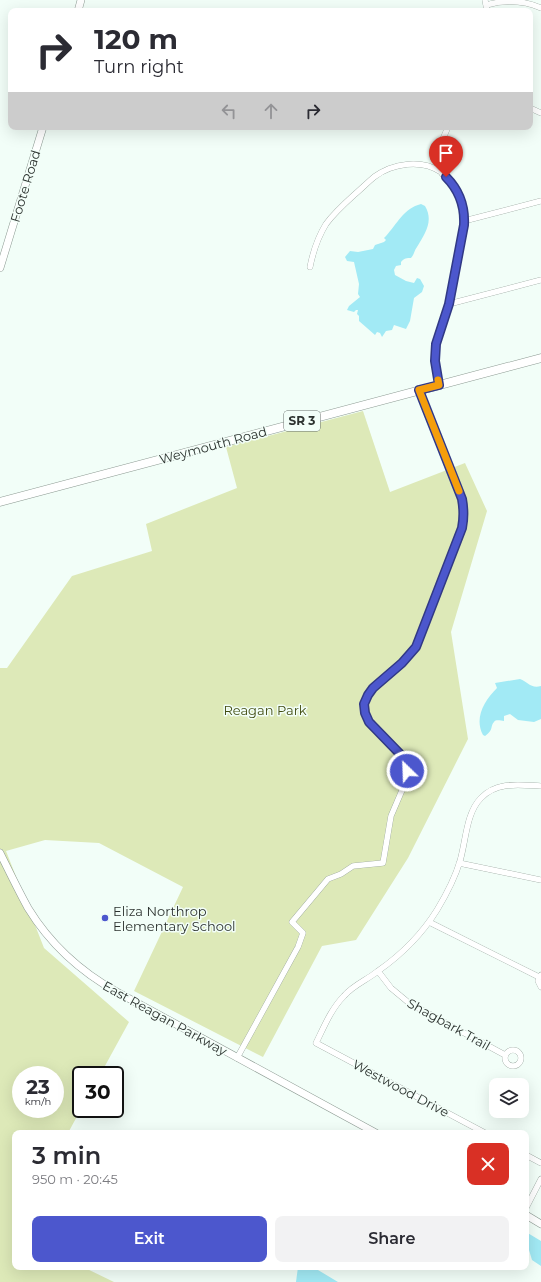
<!DOCTYPE html>
<html lang="en">
<head>
<meta charset="utf-8">
<style>
	:root { --surface:#fff; --page:#f2f2f3; --text:#2b2b33; --muted:#7c7c81; --accent:#4c57cd }
	body { margin:0; font-family:Montserrat,sans-serif; background:var(--page); color:var(--text); height:100vh; display:flex; flex-direction:column; font-size:15px; white-space:nowrap }
	* { box-sizing:border-box; margin:0 }
	p { font-size:13px; color:var(--muted) }
	.icon { flex:none; width:22px; height:22px; fill:none; stroke:currentColor; stroke-width:2; stroke-linecap:round; stroke-linejoin:round }
	.map { position:relative; flex:1; overflow:hidden }
	.drawer { position:absolute; left:12px; top:1130px; width:517px; height:140px; display:flex; flex-direction:column; background:var(--surface); border-radius:8px; box-shadow:0 4px 16px #0002 }
	.drawer>* { flex:none }
	.banner { position:absolute; left:8px; top:8px; width:525px; height:122px; border-radius:8px; box-shadow:0 4px 16px #0002; background:#fff; color:var(--text); overflow:hidden }
	.tools { position:absolute; left:489px; top:1078px; display:grid; gap:8px }
	.tools a { display:grid; place-items:center; width:40px; height:40px; border-radius:8px; background:var(--surface); box-shadow:0 4px 16px #0002; font-size:20px }
	.speed { position:absolute; left:12px; top:1066px; display:flex; gap:8px; font-size:20px; font-weight:700; text-align:center }
	.speed>* { display:grid; place-content:center; width:52px; height:52px; border-radius:50%; background:var(--surface); box-shadow:0 4px 16px #0002; line-height:1 }
	.speed small { font-size:10px; font-weight:400 }
	.speed .limit { border:2px solid #111; border-radius:6px; background:#fff; color:#111 }
	.pin { position:absolute; display:grid; place-items:center; width:34px; height:34px; color:#fff; margin:-41px -17px; border-radius:50% 50% 50% 0; rotate:-45deg; box-shadow:0 0 4px #0007 }
	.pin .icon { rotate:45deg }
	.me { position:absolute; width:44px; margin:-22px; rotate:336deg; stroke-linejoin:round; filter:drop-shadow(0 0 3px #0008) }
	.turn { display:flex; align-items:center; gap:14px; height:84px; padding:0 20px; font-size:18px }
	.turn .icon { width:52px; height:52px; stroke-width:2.5 }
	.turn b { display:block; font-size:28px; line-height:34px }
	.lanes { display:flex; align-items:center; height:38px; padding:0 20px; background:#0003; justify-content:center; gap:20px; direction:ltr }
	.lanes .off { opacity:.35 }
	.round { display:grid; place-items:center; flex:none; width:42px; height:42px; border-radius:8px; background:var(--page) }
	.head { display:flex; align-items:center; justify-content:space-between; height:68px; padding:0 20px }
	h1 { font-size:24px; font-weight:600; line-height:30px }
	.cta { display:flex; gap:8px; margin-top:auto; padding:8px 20px }
	.cta a { flex:1; height:46px; border-radius:8px; background:var(--accent); color:#fff; font-size:16px; font-weight:600; line-height:46px; text-align:center }
	.cta a+a { background:var(--page); color:var(--text) }
	.map>svg:first-child { display:block }
</style>
</head>
<body>
<div class="map">
<svg width="541" height="1282" viewBox="0 0 541 1282">
	<rect width="100%" height="100%" fill="#f2fef8"/>
	<!-- green -->
	<path fill="#dde9b8" fill-rule="evenodd" d="M363,411L390,492L465,463L487,511L451,632L468,739L408,858L356,940L322,946L263,1057L134,991L183,887L99,843L45,840L6,851L44,948L129,1022L100,1075H81V1109L68,1133H15V1231L13,1234L15,1235V1267H83L114,1282H0V668H7L72,576L152,551L146,524L237,488L226,447ZM21,1075H55V1109H21Z"/>
	<!-- water -->
	<path fill="#a2eaf5" d="M421,204L425,206C434,221 425,234 417,247C414,251 414,255 411,258C407,258 404,258 401,262V265L396,266L394,270L395,275L406,281L414,283L417,278L420,279L424,286L422,292L414,298L410,321L406,329L394,325L392,330L386,331L382,337L380,333L377,332L375,335L359,321V316L357,314L358,310H356L354,312L347,310L349,306L360,297L358,294L359,284L354,262L347,261L345,257L350,251L358,252L373,249L375,245L384,242L386,240L384,238L386,236C397,224 404,208 421,204Z
		M520,679C528,682 531,689 541,686V719L534,722L518,720L510,714L504,716V721C501,721 496,719 494,722C490,726 494,730 485,736L483,735C474,718 484,701 497,688L495,683Z
		M526,1232L541,1241V1266L532,1260L526,1240Z
		M298,1267H313L338,1282H296Z"/>
	<g fill="none" stroke-linecap="round" stroke-linejoin="round">
		<defs>
			<path id="street" d="M485,0L487,11
				M486,5C504,0 523,0 541,8
				M530,108L541,113
				M464,221L541,201
				M310,267C313,252 318,237 326,224C334,213 344,204 354,195C361,189 367,183 374,177C393,163 421,159 441,172
				M449,304L541,280
				M439,385L435,361L436,344L449,304L464,221C463,206 460,192 450,181C447,178 442,175 441,172C434,161 443,137 448,127
				M459,863L541,880
				M429,922L539,977
				M378,971L391,988L409,1003L505,1055
				M541,975L538,981L541,987
				M505 1058a8 8 0 1 1 16 0a8 8 0 1 1-16 0Z
				M237,1058L298,947L303,933L292,922L328,879L341,874L353,866L383,863L391,816L406,781L407,771L402,757L369,722L365,713L364,704L368,695L373,688L402,663L416,647L462,528L465,512L462,499L419,390
				M485,1133L316,1043C324,1027 331,1009 344,996C353,985 367,980 378,971C401,955 422,934 437,910C446,895 455,878 460,861C466,841 466,813 481,798C497,781 520,785 541,786
				M526,1155L541,1163
				M526,1208L541,1179"/>
			<path id="secondary" d="M78,11L81,0
				M0,268L43,127
				M0,853C9,871 18,890 28,908C50,944 81,972 117,992L376,1133
				M526,1215L541,1224"/>
			<path id="primary" d="M0,502L541,358"/>
		</defs>
		<!-- street casing -->
		<use href="#street" stroke="#8b9991" stroke-width="6"/>
		<!-- secondary casing -->
		<use href="#secondary" stroke="#8b9991" stroke-width="8"/>
		<!-- primary casing -->
		<use href="#primary" stroke="#8b9991" stroke-width="9"/>
		<!-- street -->
		<use href="#street" stroke="#fff" stroke-width="5.5"/>
		<!-- secondary -->
		<use href="#secondary" stroke="#fff" stroke-width="7"/>
		<!-- primary -->
		<use href="#primary" stroke="#fff" stroke-width="8"/>
	</g>
	<g fill="none" stroke-linecap="round" stroke-linejoin="round">
		<defs>
			<path id="route" d="M407,771L402,756L369,722L365,713L364,704L368,695L373,688L402,663L416,647L462,528C464,518 464,510 462,499L419,390L439,385L435,361L436,344L449,304L464,225C465,206 459,190 446,177"/>
		</defs>
		<!-- route casing -->
		<use href="#route" stroke="#313985" stroke-width="10"/>
		<!-- route -->
		<use href="#route" stroke="#4c57cd" stroke-width="7"/>
		<!-- slow -->
		<path stroke="#f59e0b" stroke-width="7" d="M438,380L439,385L419,390L459,491"/>
	</g>
	<!-- markers -->
	<circle fill="#4c57cd" stroke="#f2fef8" stroke-width="1.5" cx="105" cy="918" r="4"/>
	<g text-anchor="middle" stroke-width="3" stroke-linejoin="round" paint-order="stroke">
		<!-- shield labels -->
		<rect fill="#f2fef8" stroke="#676f6b" stroke-width="1" x="284" y="411" width="36" height="20" rx="3"/>
		<g font-size="12" font-weight="bold" fill="#2c322f">
			<text x="302" y="425">SR 3</text>
		</g>
		<!-- street labels -->
		<g font-size="13" fill="#2c322f" stroke="#f2fef8">
			<text transform="translate(25 186) rotate(-73)" y="5">Foote Road</text>
			<text transform="translate(213 445) rotate(-15)" y="5">Weymouth Road</text>
			<text transform="translate(165 1018) rotate(29)" y="5">East Reagan Parkway</text>
			<text transform="translate(449 1024) rotate(29)" y="5">Shagbark Trail</text>
			<text transform="translate(401 1088) rotate(28)" y="5">Westwood Drive</text>
		</g>
		<!-- park labels -->
		<g font-size="13" fill="#424d11" stroke="#f2fef8">
			<text x="265" y="715">Reagan Park</text>
		</g>
		<!-- poi labels -->
		<g font-size="13" fill="#2c322f" stroke="#f2fef8" text-anchor="start">
			<text x="113" y="916">Eliza Northrop<tspan x="113" dy="15">Elementary School</tspan></text>
		</g>
	</g>
</svg>
<div class="tools">
<a><svg class="icon" aria-label="layers" viewBox="0 0 24 24"><path d="M12 4l9 5-9 5-9-5zM3 14l9 5 9-5"/></svg></a>
</div>
<div class="speed"><div>23<small>km/h</small></div><div class="limit">30</div></div>
<div class="pin" style="left:446px;top:177px;background:#d93025"><svg class="icon" aria-label="arrive" viewBox="0 0 24 24"><path d="M6 21V4h12l-3 4 3 4H6"/></svg></div>
<svg class="me" style="left:407px;top:771px" viewBox="-20 -20 40 40"><circle r="17" fill="#4c57cd" stroke="#fff" stroke-width="3"/><path d="M0-11L8 9 0 5-8 9z" fill="#fff"/></svg>
<div class="banner">
<div class="turn"><svg class="icon" aria-label="right" viewBox="0 0 24 24"><path d="M7 20v-9h11M14 6l5 5-5 5"/></svg><div><b>120 m</b>Turn right</div></div>
<div class="lanes"><svg class="icon off" aria-label="left" viewBox="0 0 24 24"><path d="M17 20v-9H6M10 6l-5 5 5 5"/></svg><svg class="icon off" aria-label="ahead" viewBox="0 0 24 24"><path d="M12 20V5M6 11l6-6 6 6"/></svg><svg class="icon" aria-label="right" viewBox="0 0 24 24"><path d="M7 20v-9h11M14 6l5 5-5 5"/></svg></div>
</div>
<section class="drawer">
<div class="head"><div><h1>3 min</h1><p>950 m · 20:45</p></div><a class="round" style="background:#d93025;color:#fff"><svg class="icon" aria-label="close" viewBox="0 0 24 24"><path d="M6 6l12 12M18 6L6 18"/></svg></a></div>
<div class="cta"><a>Exit</a><a>Share</a></div>
</section>
</div>
</body>
</html>
